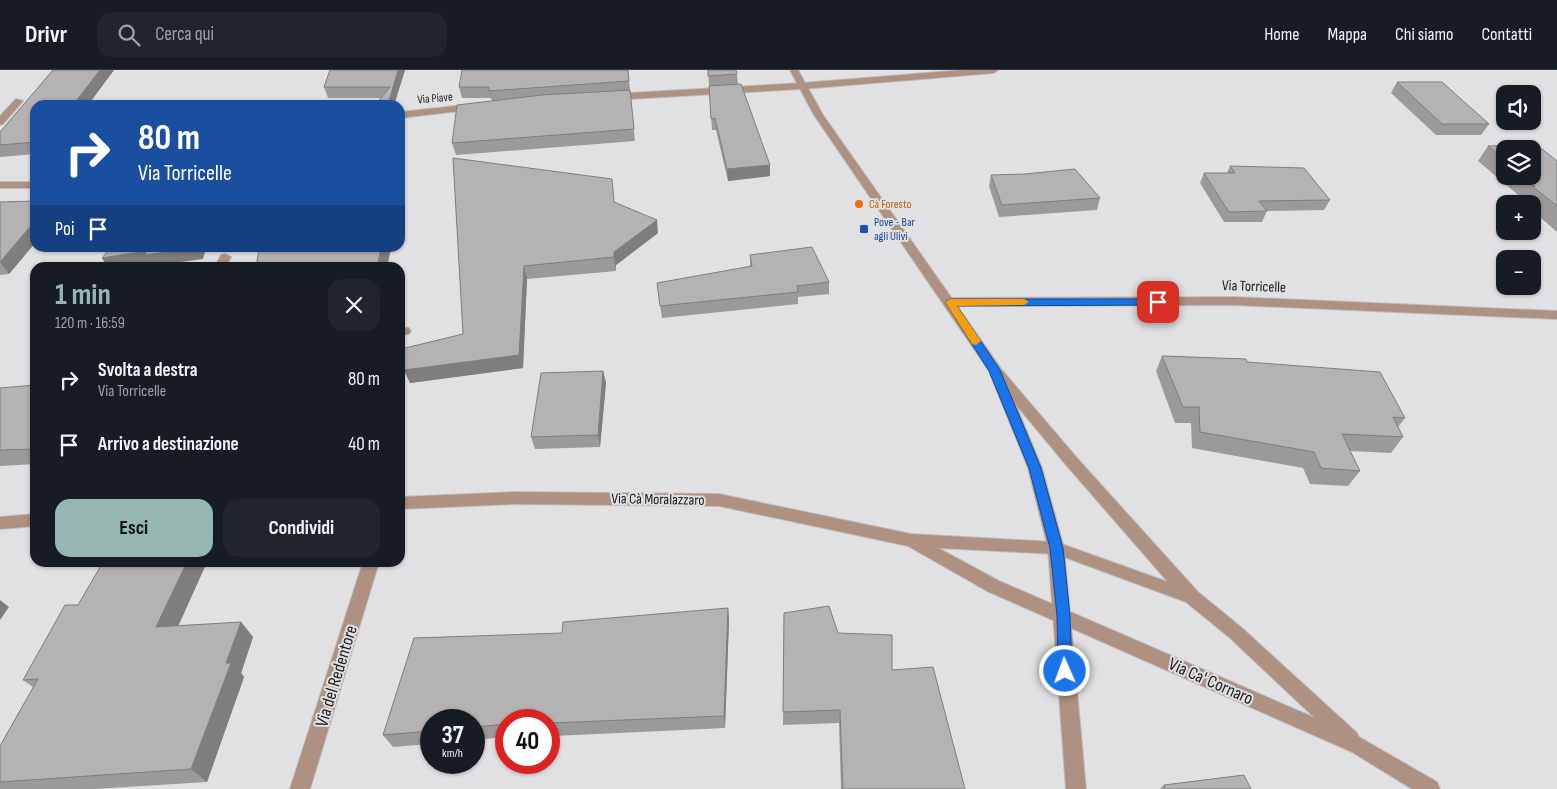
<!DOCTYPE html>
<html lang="it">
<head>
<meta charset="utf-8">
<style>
	:root { --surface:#171b24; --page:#20242c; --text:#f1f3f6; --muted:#9ea1a6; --line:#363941; --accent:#96b6b2 }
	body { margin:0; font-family:"Sofia Sans Condensed",sans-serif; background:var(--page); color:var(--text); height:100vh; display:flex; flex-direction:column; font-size:19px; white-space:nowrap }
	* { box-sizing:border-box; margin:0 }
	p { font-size:16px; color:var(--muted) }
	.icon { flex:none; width:28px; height:28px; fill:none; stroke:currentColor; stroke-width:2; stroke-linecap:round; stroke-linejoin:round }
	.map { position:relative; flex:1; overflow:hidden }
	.drawer { position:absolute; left:30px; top:192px; width:375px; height:305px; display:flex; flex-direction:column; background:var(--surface); border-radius:15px; box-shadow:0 1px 4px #0004 }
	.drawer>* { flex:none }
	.guide { position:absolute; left:30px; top:30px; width:375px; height:152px; border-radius:15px; box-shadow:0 1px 4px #0004; background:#1a4fa0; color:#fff; overflow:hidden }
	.buttons { position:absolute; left:1496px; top:15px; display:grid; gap:10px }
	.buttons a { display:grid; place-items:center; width:45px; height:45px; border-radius:10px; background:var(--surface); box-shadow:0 1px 4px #0004; font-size:25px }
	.speed { position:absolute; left:420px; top:639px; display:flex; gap:10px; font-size:25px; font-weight:700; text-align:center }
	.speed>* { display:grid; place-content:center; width:65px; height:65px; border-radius:50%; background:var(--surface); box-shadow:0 1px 4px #0004; line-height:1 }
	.speed small { font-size:12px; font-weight:400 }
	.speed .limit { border:8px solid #d22; background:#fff; color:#111 }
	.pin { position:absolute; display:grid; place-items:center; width:42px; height:42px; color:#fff; margin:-21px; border-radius:10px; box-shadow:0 2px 8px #0006 }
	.me { position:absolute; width:55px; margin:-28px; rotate:358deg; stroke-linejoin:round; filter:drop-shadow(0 0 4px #0008) }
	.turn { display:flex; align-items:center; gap:18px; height:105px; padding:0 25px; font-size:22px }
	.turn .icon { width:65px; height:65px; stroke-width:2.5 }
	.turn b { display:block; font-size:35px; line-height:42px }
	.then { display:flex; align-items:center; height:48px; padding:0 25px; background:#0003; gap:10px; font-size:19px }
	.round { display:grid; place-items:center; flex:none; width:52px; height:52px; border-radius:15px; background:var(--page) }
	.headline { display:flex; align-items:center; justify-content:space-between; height:85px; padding:0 25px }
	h1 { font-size:30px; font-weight:700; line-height:38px; color:var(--accent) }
	.button { display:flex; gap:10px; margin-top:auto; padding:10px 25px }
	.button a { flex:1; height:58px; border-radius:15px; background:var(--accent); color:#111; font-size:20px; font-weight:700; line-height:58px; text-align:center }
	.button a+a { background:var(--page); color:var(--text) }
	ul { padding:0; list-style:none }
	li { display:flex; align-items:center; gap:15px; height:65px; padding:0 25px }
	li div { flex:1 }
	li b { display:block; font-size:19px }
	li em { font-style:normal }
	header { display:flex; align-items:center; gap:30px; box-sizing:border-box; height:70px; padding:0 25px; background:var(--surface); border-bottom:1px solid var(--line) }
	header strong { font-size:24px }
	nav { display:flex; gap:28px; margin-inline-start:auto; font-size:18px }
	.search { width:350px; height:45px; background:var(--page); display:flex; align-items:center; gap:12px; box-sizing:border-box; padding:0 18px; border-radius:15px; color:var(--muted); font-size:19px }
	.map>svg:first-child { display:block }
</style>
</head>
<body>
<header>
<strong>Drivr</strong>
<div class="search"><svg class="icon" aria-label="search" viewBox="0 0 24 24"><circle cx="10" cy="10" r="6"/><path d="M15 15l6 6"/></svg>Cerca qui</div>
<nav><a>Home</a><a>Mappa</a><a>Chi siamo</a><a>Contatti</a></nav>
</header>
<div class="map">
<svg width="1557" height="719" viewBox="0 0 1557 719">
	<rect width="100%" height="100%" fill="#e1e1e4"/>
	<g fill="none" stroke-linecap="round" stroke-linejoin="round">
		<defs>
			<path id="service" d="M16,29L23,31L3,54L0,55V46Z
				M400,257L409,258L411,261L409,264L400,265Z"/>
			<path id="minor" d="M963,0H998L994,3L802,19L612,30L608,27L612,24L802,13Z
				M474,34L477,35V39L400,48V42Z
				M0,112H35V118H0Z
				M225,184L231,187L225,198H214L221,185Z
				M1234,227L1557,241V249L1234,235L950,236L944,232L950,228Z
				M997,299L1002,300L1077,388L1198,522L1242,558L1357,663L1359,667L1437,712L1440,719H1412L1352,682L987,521L908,476L719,436L514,434L400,439V427L514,422L719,424L911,464L1056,472L1168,512L1067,396L992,306L991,303ZM938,478L1056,484L1186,532L1230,568L1315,648L999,511Z
				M35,444V456L0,459V447Z
				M363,492H379L310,719H290Z"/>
			<path id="tertiary" d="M790,0H798L823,45L1000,297L1042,398L1064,478L1086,719H1066L1048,478L1028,398L989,301L814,45Z"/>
		</defs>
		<!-- service casing -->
		<use href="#service" stroke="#bdbdc0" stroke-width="2"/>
		<!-- minor casing -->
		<use href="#minor" stroke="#bdbdc0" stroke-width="2"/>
		<!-- tertiary casing -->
		<use href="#tertiary" stroke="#bdbdc0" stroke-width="2"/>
		<!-- service -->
		<use href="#service" fill="#ae9180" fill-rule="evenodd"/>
		<!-- minor -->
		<use href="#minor" fill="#ae9180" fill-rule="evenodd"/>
		<!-- tertiary -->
		<use href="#tertiary" fill="#ae9180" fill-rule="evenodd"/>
	</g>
	<!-- wall -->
	<path fill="#9c999b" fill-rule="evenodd" d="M53,0H114L88,35H35V84L0,87V62Z
		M330,0H405L394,35L381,28H328L324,17Z
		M628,0L635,71L456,85L452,73L492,31L491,28H462L459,17Z
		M708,0L737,4L738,14L770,106L728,111L716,60H712Z
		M1397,12L1489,54L1481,65H1436L1391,23Z
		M1537,75L1557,91V162L1532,140V134H1525L1522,131L1523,129L1478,91L1488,76ZM1505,79H1532V106H1505Z
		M453,88L615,132L658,163L616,195V201L527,209L523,298L410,313L404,300L463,264Z
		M1230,96L1330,130L1324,140L1267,141L1262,152H1224L1200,113L1204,103H1227Z
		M991,105L1100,128L1097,140L999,147L989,116Z
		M35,131V173L9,204L0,205V132Z
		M750,185L829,212V224L798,227V234L662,248L657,213L750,197Z
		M1162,286L1247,292L1405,348L1398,357L1403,367L1391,383L1350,381L1360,401L1348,416L1310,414L1303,398L1192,378L1191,353H1175L1156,301Z
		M603,301L606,313L600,377L535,379L531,367Z
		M35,315V394L0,396V318Z
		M103,492H207L178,556L241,552L253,567L241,603L244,607L207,712L95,719H0V676L33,617L23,610L78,535Z
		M728,538L729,551L725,658L554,666L553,663L549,664V650H506V667L474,670V650H431V674L393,677L383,665L562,563Z
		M784,543L838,563L892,600L965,719H841L839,653L783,655Z
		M1164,715L1251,719H1160Z"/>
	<!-- shaded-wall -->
	<path fill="#7f7d7e" d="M100,0H114L88,35H73Z
		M398,0H405L394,35H388Z
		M770,95V106L728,111L727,99Z
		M657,150L658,163L616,195V201L614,187V182Z
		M35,151V173L9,204L0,192Z
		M196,178H210H206L203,189L152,196L151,193L125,198H108L102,188L146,181Z
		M381,178H391L387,198H377Z
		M524,196L527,209L523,298L410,313L404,300L519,285Z
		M603,301L606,313L600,377L598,365Z
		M187,492H207L171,572L156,557Z
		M0,530L9,537L0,550Z
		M728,538L729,551L725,658L724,646Z
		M241,552L253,567L241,603L244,607L207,712L191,699L226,593Z"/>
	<!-- building -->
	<path fill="#b5b2b4" stroke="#7f7d7e" d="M53,0H100L73,35H35V72L0,75V62Z
		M330,0H398L388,35H375L390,17H324Z
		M462,0H628L629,11L489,21V17H459Z
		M708,0H736L737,4L708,6Z
		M1397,12H1442L1489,54H1442Z
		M741,14L770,95L727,99L715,48L711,49L709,16Z
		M630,20L634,59L452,73L457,35L542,25Z
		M1537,75L1557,91V136L1532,116H1535L1524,106H1532V79H1505V90L1488,76Z
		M453,88L612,109L614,132L657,150L614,182V187L524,196L519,285L404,300L401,279L463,264Z
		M1230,96L1304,98L1330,130L1259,131L1267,141L1229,142L1204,103H1235Z
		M1075,99L1100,128L1002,135L991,105L1025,104Z
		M35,131V151L0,192V132Z
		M812,177L829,212L797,216L798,222L660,236L657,213L752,196L750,185Z
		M110,178H196L145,185L146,181L102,188Z
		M259,178H381L377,198H256Z
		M1162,286L1246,289L1247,292L1380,302L1405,348L1393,347L1403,367L1342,364L1360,401L1321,398L1314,382L1200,362L1199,337H1183Z
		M603,301L598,365L531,367L541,303Z
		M35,315V379L0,380V318Z
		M103,492H187L156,557L241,552L226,593H231L191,699L0,712V676L38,609L23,610L65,535H78Z
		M829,536L838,563L892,565V600L933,597L965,719H843L840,640L783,642L784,543Z
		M728,538L724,646L549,653V650H506V654L474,657V650H431V661L383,665L414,568L562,563L563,552Z
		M1244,705L1251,719H1165L1164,715Z"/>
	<!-- route -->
	<path fill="#1a73e8" stroke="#114b97" d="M950,229H1158L1163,232L1158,235L957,236L1000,300L1041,398L1063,478L1070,546L1072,601L1070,605L1065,607L1060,605L1058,601L1057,546L1050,478L1029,398L989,301L945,232Z"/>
	<!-- slow -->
	<path fill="#f59e0b" d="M950,229H1024L1029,232L1024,235L957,236L981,271L976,275L972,274L945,232Z"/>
	<!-- markers -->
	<circle fill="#e8710a" stroke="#e1e1e4" stroke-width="2" cx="859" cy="134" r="5"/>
	<rect fill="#1a4fb4" stroke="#e1e1e4" stroke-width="2" x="859" y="154" width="10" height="10" rx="2.5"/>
	<g text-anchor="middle" stroke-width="4" stroke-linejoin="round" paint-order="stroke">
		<!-- far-street labels -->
		<g font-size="12" fill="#1a1b1c" stroke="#e1e1e4">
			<text transform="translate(435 28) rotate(-5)" y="4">Via Piave</text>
		</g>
		<!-- far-food labels -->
		<g font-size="12" fill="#c56008" stroke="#e1e1e4" text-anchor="start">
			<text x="869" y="138">Cà Foresto</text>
		</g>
		<!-- far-transit labels -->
		<g font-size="12" fill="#164399" stroke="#e1e1e4" text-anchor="start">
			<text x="874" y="156">Pove - Bar<tspan x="874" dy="14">agli Ulivi</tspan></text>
		</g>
		<!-- street labels -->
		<g font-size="15" fill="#1a1b1c" stroke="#e1e1e4">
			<text transform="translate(1254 216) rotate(2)" y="5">Via Torricelle</text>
			<text transform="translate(658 429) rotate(1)" y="5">Via Cà Moralazzaro</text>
		</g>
		<!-- near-street labels -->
		<g font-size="18" fill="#1a1b1c" stroke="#e1e1e4">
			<text transform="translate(336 606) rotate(-73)" y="6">Via del Redentore</text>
			<text transform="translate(1211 611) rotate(24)" y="6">Via Ca' Cornaro</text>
		</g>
	</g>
</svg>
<div class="buttons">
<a><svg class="icon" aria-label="sound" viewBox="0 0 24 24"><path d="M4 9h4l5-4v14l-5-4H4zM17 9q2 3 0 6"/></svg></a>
<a><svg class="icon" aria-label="layers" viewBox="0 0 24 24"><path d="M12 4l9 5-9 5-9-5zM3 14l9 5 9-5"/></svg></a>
<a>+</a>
<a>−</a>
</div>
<div class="speed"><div>37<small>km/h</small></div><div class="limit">40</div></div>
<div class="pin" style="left:1158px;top:232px;background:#d93025"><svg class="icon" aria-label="arrive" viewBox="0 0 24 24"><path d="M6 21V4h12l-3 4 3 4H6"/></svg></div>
<svg class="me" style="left:1065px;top:601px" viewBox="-20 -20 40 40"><circle r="17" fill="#1a73e8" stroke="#fff" stroke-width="3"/><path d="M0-11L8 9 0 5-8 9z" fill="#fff"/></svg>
<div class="guide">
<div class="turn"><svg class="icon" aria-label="right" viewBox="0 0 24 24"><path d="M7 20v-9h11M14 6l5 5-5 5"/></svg><div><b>80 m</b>Via Torricelle</div></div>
<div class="then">Poi<svg class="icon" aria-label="arrive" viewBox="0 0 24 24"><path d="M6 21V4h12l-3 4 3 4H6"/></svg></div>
</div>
<section class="drawer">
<div class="headline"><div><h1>1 min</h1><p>120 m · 16:59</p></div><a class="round"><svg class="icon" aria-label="close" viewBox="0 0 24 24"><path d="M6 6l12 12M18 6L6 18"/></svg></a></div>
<ul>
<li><svg class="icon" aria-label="right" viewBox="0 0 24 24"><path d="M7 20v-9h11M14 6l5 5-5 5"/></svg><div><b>Svolta a destra</b><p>Via Torricelle</p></div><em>80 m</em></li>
<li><svg class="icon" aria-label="arrive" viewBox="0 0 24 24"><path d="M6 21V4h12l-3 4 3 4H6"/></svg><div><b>Arrivo a destinazione</b></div><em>40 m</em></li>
</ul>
<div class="button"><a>Esci</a><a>Condividi</a></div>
</section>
</div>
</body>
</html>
